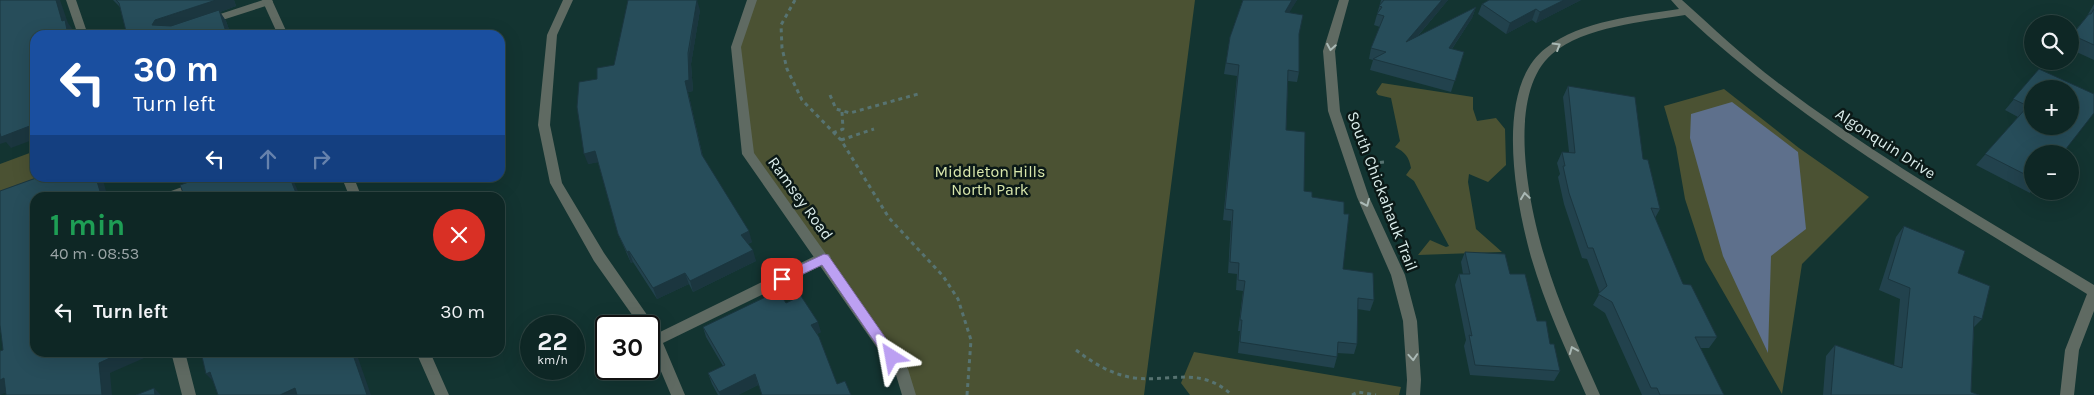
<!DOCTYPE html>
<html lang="en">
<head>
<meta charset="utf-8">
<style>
	:root { --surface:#0e2725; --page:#1c3332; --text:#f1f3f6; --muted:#9ba5a7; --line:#2e4442 }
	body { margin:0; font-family:Karla,sans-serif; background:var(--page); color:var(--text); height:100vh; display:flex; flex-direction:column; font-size:19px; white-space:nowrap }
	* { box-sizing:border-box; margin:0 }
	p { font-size:16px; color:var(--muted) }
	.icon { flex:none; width:28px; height:28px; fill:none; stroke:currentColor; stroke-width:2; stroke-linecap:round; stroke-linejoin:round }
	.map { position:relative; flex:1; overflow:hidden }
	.drawer { position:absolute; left:30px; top:192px; width:475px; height:165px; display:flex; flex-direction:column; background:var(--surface); border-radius:15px; box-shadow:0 5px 20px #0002,0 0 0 1px var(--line) }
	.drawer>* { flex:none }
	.guide { position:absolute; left:30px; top:30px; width:475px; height:152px; border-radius:15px; box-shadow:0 5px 20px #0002,0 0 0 1px var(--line); background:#1a4fa0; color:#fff; overflow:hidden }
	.tools { position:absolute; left:2024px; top:15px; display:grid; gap:10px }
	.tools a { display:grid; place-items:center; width:55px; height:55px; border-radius:50%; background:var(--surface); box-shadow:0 5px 20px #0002,0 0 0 1px var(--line); font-size:25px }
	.speed { position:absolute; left:520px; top:315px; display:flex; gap:10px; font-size:25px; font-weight:700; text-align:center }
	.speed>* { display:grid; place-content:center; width:65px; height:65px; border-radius:50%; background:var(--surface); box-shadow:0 5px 20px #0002,0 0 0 1px var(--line); line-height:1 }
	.speed small { font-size:12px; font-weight:400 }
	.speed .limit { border:2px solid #111; border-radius:8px; background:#fff; color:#111 }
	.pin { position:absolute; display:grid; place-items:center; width:42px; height:42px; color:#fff; margin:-21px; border-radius:10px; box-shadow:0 2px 8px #0006 }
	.me { position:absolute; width:55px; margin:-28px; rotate:326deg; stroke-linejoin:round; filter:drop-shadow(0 0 4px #0008) }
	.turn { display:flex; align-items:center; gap:18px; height:105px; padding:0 20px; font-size:22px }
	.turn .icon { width:65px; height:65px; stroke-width:2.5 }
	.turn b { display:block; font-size:35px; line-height:42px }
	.lanes { display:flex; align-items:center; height:48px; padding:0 20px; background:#0003; justify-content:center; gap:25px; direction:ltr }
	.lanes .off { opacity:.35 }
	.round { display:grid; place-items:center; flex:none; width:52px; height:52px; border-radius:26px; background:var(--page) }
	.head { display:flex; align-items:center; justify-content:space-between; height:85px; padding:0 20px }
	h1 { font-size:30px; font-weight:700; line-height:38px; color:#1e9e55 }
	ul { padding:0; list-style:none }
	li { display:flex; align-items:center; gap:15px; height:70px; padding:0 20px }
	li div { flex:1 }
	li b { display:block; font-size:19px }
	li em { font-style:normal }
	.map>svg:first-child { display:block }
</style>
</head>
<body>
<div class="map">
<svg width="2094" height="395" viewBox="0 0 2094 395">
	<rect width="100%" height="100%" fill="#133431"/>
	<!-- green -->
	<path fill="#4b5233" d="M752,0H1195L1144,395H909L903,373L748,154L736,47Z
		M1382,83L1473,97V109L1477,121L1496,118L1505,129L1506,165L1488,182L1469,174L1468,182L1476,229L1502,252L1418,255L1430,240L1446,247L1449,246L1414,181L1406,175L1411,168C1409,157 1405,152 1395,147L1400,141L1391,98L1378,95L1376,92Z
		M1724,89L1799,148L1869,197L1802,264L1782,394L1705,260L1685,199L1676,147L1664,106Z
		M35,151V178H39L0,192V164Z
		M1194,352L1401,387L1399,395H1190L1181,383Z"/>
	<!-- water -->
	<path fill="#5e708c" d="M1732,102L1798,152L1806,229L1771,256L1768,353L1723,256L1690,138L1691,114Z"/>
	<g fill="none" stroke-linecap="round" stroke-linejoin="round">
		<!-- path -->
		<path stroke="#577371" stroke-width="3" stroke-dasharray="4 4" stroke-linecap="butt" d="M795,0L781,25L782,48L787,69L802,100L841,140L889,218L943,276L958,299L971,340L967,395
			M830,95L836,109L850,113L918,94
			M833,133L843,129L842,112
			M841,140L874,129
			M1372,163L1385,162
			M1076,350C1094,364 1113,375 1135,378C1173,382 1200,366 1232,395
			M1352,395L1358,392L1376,395"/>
		<!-- lane -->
		<path fill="#5f6a62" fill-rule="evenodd" d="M66,0H76L88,35H78Z
			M263,0H272L273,2L272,4L213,23H205L204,21L205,19Z
			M563,0H573L557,35L550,125L562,183L604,253L652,322L654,326L653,329L658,333L819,254H829L831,258L829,262L663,343L685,395H671L649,343V326H640L594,261L550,183L538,125L547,35Z
			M207,178H225L223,181L179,198H158L160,195Z
			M171,352H185L196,395H182Z"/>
		<!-- street -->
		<path fill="#5f6a62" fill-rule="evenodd" d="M262,0H272L288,35H278Z
			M747,0H757L741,47L754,153L908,369L916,395H902L896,375L742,154L731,47Z
			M1339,0H1349L1335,51L1340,111L1369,197L1405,275L1417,321L1421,380L1420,395H1406L1407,380L1403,321L1391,275L1357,197L1328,111L1323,51Z
			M1671,0H1682C1713,28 1744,57 1777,82C1877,158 1987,220 2094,285V311L2079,350L2074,395H2060L2065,350L2087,294C1948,208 1805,127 1685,15C1644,22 1585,26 1552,54C1505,94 1529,207 1545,258C1559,305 1580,350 1600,395H1586C1566,350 1545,305 1531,257C1516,203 1493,88 1546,48C1582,20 1636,16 1679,9Z
			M342,178H354L362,198H350Z
			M416,352H430L449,395H435Z"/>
	</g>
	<!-- wall -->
	<path fill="#22424d" d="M113,0H234L236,6L220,12L226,21L231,35H127L120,7Z
		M1243,0H1297L1289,12L1299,35V72L1297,82L1288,81L1286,130L1304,191L1312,197L1343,269L1374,300L1370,311L1357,309V344L1354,354L1337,353V357L1334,368L1238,353L1240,331H1238L1243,291L1236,290L1237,274L1228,273L1231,221L1223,220L1237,76L1224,74L1230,37Z
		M1381,0H1448L1417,37L1476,7L1472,18L1452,49L1464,52L1451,92L1370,70L1373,60L1369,59L1371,48L1380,27L1374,25Z
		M1581,0L1536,23L1532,20L1506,34L1478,14L1482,4Z
		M2094,4V60L2070,49V37L2087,16Z
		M700,10L691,64L693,91L688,92L703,157L752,242L748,244L756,261L693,292L689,284L657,299L633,262L631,263L623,245L618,234L598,162L588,164L614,65Z
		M2039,69L2032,154V190L2030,193L1976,165L2018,117L2005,110Z
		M1568,86L1643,159L1660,209L1655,218L1683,284L1717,337L1709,348H1700L1724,395H1642L1605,313L1593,305L1600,293L1587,259L1582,258L1564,204L1558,177L1560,174L1557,163L1562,152H1569L1563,97Z
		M1904,226L1958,273L1982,319L1974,327L1971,392L1979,395H1823L1826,356L1835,345L1894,366L1900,299L1879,290L1896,237Z
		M1465,252L1510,274L1550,344L1560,371L1554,381L1470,375L1464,346L1466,340L1455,285L1459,274H1463L1461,262Z
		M786,303L821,332L817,334L837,384L758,385L738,395H718L712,384L708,373L723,366L706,337L703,327Z"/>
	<!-- shaded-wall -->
	<path fill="#1b363f" d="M56,0H60L68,23L74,31V35H68L62,21Z
		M216,0H234L236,6L220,12L226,21L231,35L152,25L155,20Z
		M697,0L700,10L691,64L693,91L688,92L705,166L702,155L685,81Z
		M1292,0H1297L1283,23L1285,12Z
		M1442,0H1448L1403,53L1406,42Z
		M1564,0H1581L1536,23L1540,12Z
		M1476,7L1472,18L1445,59L1449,48Z
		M1536,9L1532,20L1506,34L1510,23Z
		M35,124V139L11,148L6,142L0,144V131Z
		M595,151L600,162L588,164L584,154Z
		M96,178H100L103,180L108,198H102Z
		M161,178H179L165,183Z
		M179,178H203L184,184Z
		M290,178H291L294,182L301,198H298Z
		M749,231L752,242L744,245L741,235Z
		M753,250L756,261L693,292L690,281Z
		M629,251L633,262L631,263L627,252Z
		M685,273L689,284L657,299L653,288Z
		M818,322L821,332L814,335L811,325Z
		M123,352H151V355L110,373L112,395H102L99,363Z
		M352,352H356L371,395H367Z
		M210,372L216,384L206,374Z
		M755,374L758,385L738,395H720L719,392Z
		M4,378L16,389L0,395V380Z
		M154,388L161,395H155Z
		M295,388L301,395H280Z"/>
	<!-- building -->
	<path fill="#274d5a" stroke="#1b363f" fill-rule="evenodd" d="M0,0H56L62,21L65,20L68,35H35V124L1,137L0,133Z
		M116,0H216L155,20L152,25L171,26L219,10L227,35H127L119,3Z
		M628,0H697L688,53L689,80L685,81L702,155L749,231L741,235L753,250L690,281L685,273L653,288L629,251L627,252L618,234L595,151L584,154L577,107L579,82L597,79V68L614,65Z
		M1243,0H1292L1285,12L1303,15L1299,34V72L1288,70L1286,130L1305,132L1304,191L1312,192V197L1344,202V214H1349L1343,269L1373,273L1374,300L1358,298L1357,344L1338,342L1337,357L1240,342L1242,320H1240L1245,281L1238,280L1239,263L1230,262L1233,210L1225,209L1239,65L1226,63L1230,37Z
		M1384,0H1442L1406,42L1476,7L1449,48L1464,52L1455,81L1373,59L1386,52L1371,48L1384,16L1377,14L1382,7L1379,6Z
		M1489,0H1564L1540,12L1536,9L1510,23L1482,4Z
		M2094,9V45L2072,35L2089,14H2091Z
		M2039,69L2094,94V113L2062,154H2032V178L1985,154L2028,106L2013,99ZM2032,89H2070V126H2032Z
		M1568,86L1635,97L1643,159L1648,160L1660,209L1651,208L1683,284L1691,285L1717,337H1695L1724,395H1660L1657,388H1651L1612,302L1598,294L1607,286L1593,248H1588L1569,193L1563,166H1565L1562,152L1575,153Z
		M36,178H66L67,179L72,178H96L102,198H35V352H123L99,363L102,395H6L4,378L0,380V351L3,350L0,325V191Z
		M201,178H290L298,198H185L180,185Z
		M1904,226L1965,251L1958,273L1990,286L1982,319L1974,316L1971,392L1979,395H1831L1835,345L1902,368L1910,288L1888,279Z
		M1465,252L1505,254L1510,274H1525L1537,321H1546L1550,344H1554L1560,371L1475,365L1469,335L1472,336L1459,274H1470Z
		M778,291L786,303L801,296L818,322L811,325L819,337L837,384L845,381L851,395H762L755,374L719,392L708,373L725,365L703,327Z
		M201,352H352L367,395H297L295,388L280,395H218L210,372L206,374Z
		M154,388L155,395H136Z"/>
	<!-- one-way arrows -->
	<defs><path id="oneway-chevron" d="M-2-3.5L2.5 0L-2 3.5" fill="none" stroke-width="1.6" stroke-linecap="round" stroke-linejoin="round" transform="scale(1.25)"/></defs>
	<g stroke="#aab9b5">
		<use href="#oneway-chevron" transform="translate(1557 46) rotate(-31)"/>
		<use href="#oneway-chevron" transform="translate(1331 47) rotate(100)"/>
		<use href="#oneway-chevron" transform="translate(1525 196) rotate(-98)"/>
		<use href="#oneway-chevron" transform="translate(1366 203) rotate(66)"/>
		<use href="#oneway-chevron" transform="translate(1573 350) rotate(-112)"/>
		<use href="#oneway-chevron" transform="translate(1413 357) rotate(86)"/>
	</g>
	<!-- route -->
	<path fill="#bca0f2" stroke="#7a689d" d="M824,254L828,255L896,353L898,357L896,360H887L822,265L786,282H777L776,279L777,276Z"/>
	<g text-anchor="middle" stroke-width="5" stroke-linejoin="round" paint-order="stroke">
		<!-- street labels -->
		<g font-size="16" fill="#dceeec" stroke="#0b1917">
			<text transform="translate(1886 143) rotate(33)" y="6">Algonquin Drive</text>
			<text transform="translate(1383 191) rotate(69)" y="6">South Chickahauk Trail</text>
			<text transform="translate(801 198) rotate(54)" y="6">Ramsey Road</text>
		</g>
		<!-- park labels -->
		<g font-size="16" fill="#dae8ad" stroke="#0b1917">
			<text x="990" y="177">Middleton Hills<tspan x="990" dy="18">North Park</tspan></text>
		</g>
	</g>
</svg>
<div class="tools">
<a><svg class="icon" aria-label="search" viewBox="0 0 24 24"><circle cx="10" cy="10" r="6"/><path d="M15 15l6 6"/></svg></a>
<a>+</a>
<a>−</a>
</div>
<div class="speed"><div>22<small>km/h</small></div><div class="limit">30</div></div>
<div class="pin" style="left:782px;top:279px;background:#d93025"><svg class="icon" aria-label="arrive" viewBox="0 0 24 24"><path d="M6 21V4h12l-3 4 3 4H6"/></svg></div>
<svg class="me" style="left:892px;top:357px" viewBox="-20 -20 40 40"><path d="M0-17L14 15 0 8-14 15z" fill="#bca0f2" stroke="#fff" stroke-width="4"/></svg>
<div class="guide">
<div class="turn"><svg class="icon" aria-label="left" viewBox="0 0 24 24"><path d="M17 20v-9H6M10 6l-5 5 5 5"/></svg><div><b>30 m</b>Turn left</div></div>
<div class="lanes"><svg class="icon" aria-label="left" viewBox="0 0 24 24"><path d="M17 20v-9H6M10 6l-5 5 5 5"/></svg><svg class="icon off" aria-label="ahead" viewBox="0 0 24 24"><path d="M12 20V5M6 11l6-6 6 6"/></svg><svg class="icon off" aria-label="right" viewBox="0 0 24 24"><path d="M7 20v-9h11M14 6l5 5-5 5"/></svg></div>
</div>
<section class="drawer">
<div class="head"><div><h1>1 min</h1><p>40 m · 08:53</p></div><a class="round" style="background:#d93025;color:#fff"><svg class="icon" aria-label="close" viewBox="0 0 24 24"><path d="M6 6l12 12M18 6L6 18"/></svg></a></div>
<ul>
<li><svg class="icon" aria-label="left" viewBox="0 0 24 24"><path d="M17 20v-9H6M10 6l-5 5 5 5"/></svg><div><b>Turn left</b></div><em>30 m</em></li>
</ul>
</section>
</div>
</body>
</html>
